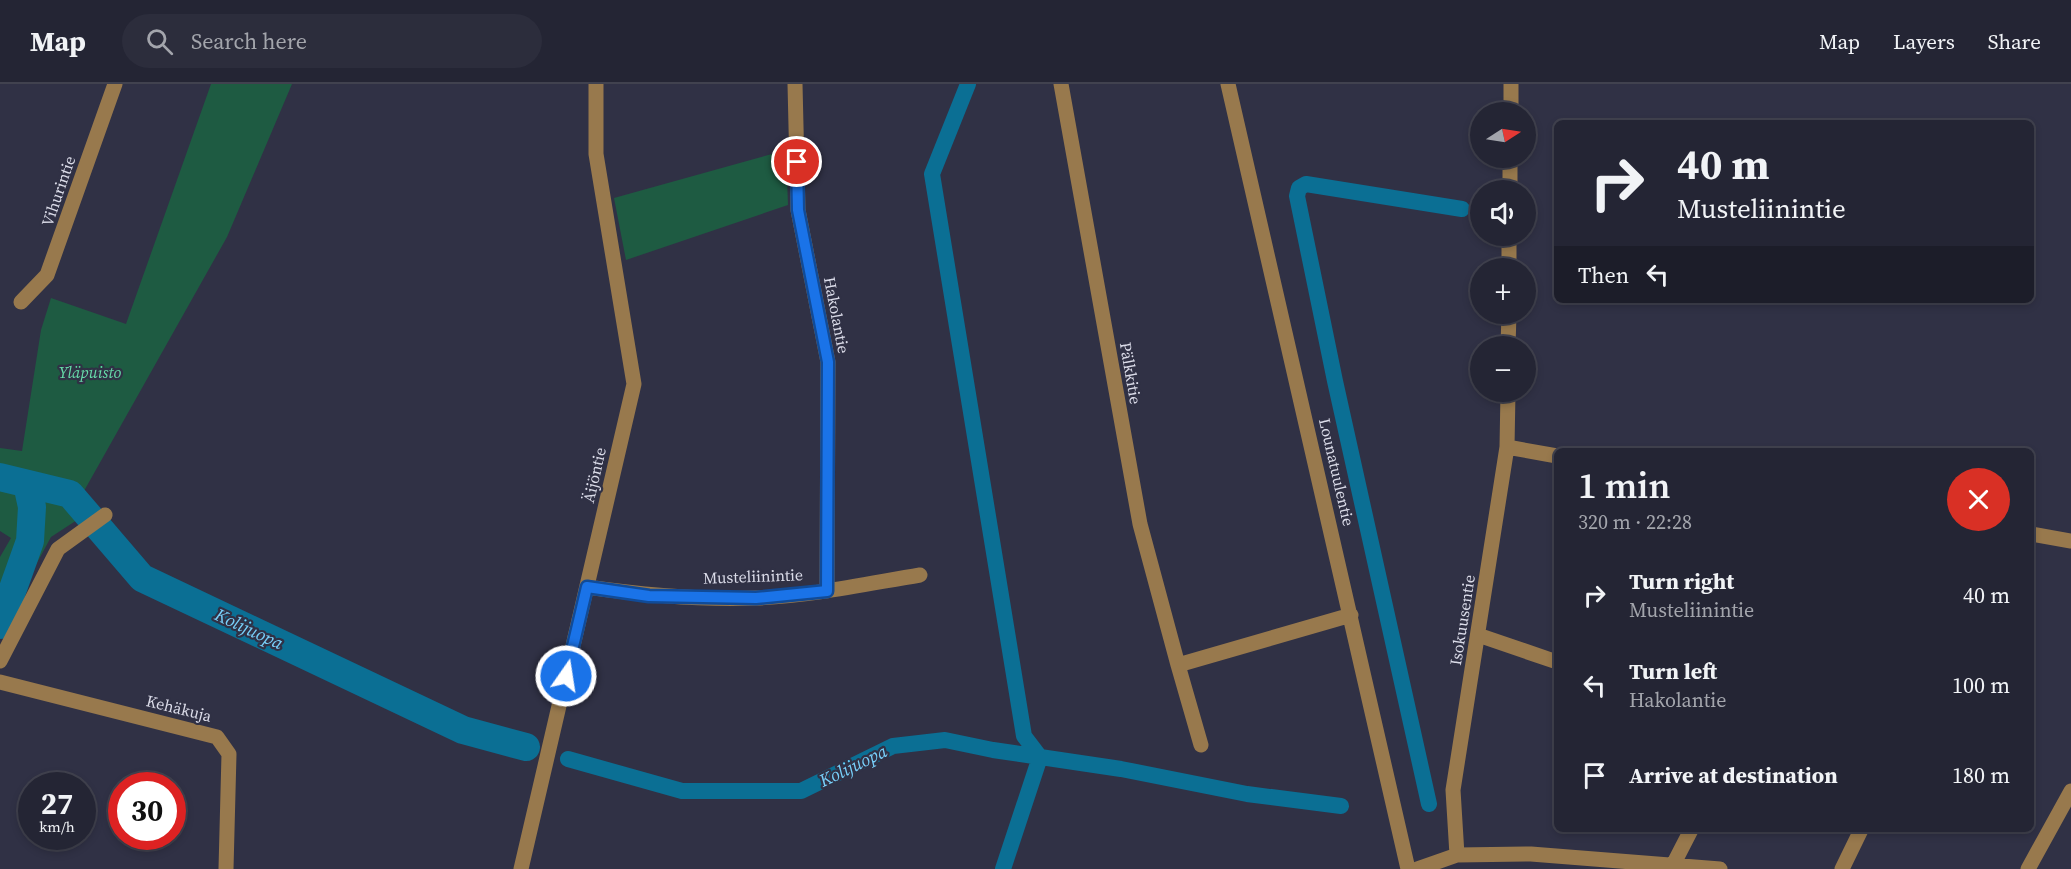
<!DOCTYPE html>
<html lang="en">
<head>
<meta charset="utf-8">
<style>
	:root { --surface:#242534; --page:#2c2d3c; --text:#f1f3f6; --muted:#a3a5ac; --line:#41424f }
	body { margin:0; font-family:"Source Serif 4",serif; background:var(--page); color:var(--text); height:100vh; display:flex; flex-direction:column; font-size:22px; white-space:nowrap }
	* { box-sizing:border-box; margin:0 }
	p { font-size:20px; color:var(--muted) }
	.icon { flex:none; width:33px; height:33px; fill:none; stroke:currentColor; stroke-width:2; stroke-linecap:round; stroke-linejoin:round }
	.map { position:relative; flex:1; overflow:hidden }
	.side { position:absolute; left:1554px; top:364px; width:480px; height:384px; display:flex; flex-direction:column; background:var(--surface); border-radius:9px; box-shadow:0 3px 9px #0003,0 0 0 2px var(--line) }
	.side>* { flex:none }
	.hud { position:absolute; left:1554px; top:36px; width:480px; height:183px; border-radius:9px; box-shadow:0 3px 9px #0003,0 0 0 2px var(--line); background:#242534; color:var(--text); overflow:hidden }
	.needle { width:39px; rotate:78deg }
	.controls { position:absolute; left:1470px; top:18px; display:grid; gap:12px }
	.controls a { display:grid; place-items:center; width:66px; height:66px; border-radius:50%; background:var(--surface); box-shadow:0 3px 9px #0003,0 0 0 2px var(--line); font-size:30px }
	.speed { position:absolute; left:18px; top:688px; display:flex; gap:12px; font-size:30px; font-weight:700; text-align:center }
	.speed>* { display:grid; place-content:center; width:78px; height:78px; border-radius:50%; background:var(--surface); box-shadow:0 3px 9px #0003,0 0 0 2px var(--line); line-height:1 }
	.speed small { font-size:15px; font-weight:400 }
	.speed .limit { border:9px solid #d22; background:#fff; color:#111 }
	.pin { position:absolute; display:grid; place-items:center; width:51px; height:51px; color:#fff; margin:-26px; border:3px solid #fff; border-radius:50%; box-shadow:0 2px 6px #0007 }
	.me { position:absolute; width:66px; margin:-33px; rotate:13deg; stroke-linejoin:round; filter:drop-shadow(0 0 4px #0008) }
	.turn { display:flex; align-items:center; gap:21px; height:126px; padding:0 24px; font-size:27px }
	.turn .icon { width:78px; height:78px; stroke-width:2.5 }
	.turn b { display:block; font-size:42px; line-height:51px }
	.then { display:flex; align-items:center; height:57px; padding:0 24px; background:#0003; gap:12px; font-size:22px }
	.round { display:grid; place-items:center; flex:none; width:63px; height:63px; border-radius:32px; background:var(--page) }
	.head { display:flex; align-items:center; justify-content:space-between; height:102px; padding:0 24px }
	h1 { font-size:36px; font-weight:600; line-height:45px }
	ul { padding:0; list-style:none }
	li { display:flex; align-items:center; gap:18px; height:90px; padding:0 24px }
	li div { flex:1 }
	li b { display:block; font-size:22px }
	li em { font-style:normal }
	header { display:flex; align-items:center; gap:36px; box-sizing:border-box; height:84px; padding:0 30px; background:var(--surface); border-bottom:2px solid var(--line) }
	header strong { font-size:28px }
	nav { display:flex; gap:33px; margin-inline-start:auto; font-size:21px }
	.search { width:420px; height:54px; background:var(--page); display:flex; align-items:center; gap:15px; box-sizing:border-box; padding:0 21px; border-radius:33px; color:var(--muted); font-size:22px }
	.map>svg:first-child { display:block }
</style>
</head>
<body>
<header>
<strong>Map</strong>
<div class="search"><svg class="icon" aria-label="search" viewBox="0 0 24 24"><circle cx="10" cy="10" r="6"/><path d="M15 15l6 6"/></svg>Search here</div>
<nav><a>Map</a><a>Layers</a><a>Share</a></nav>
</header>
<div class="map">
<svg width="2071" height="785" viewBox="0 0 2071 785">
	<rect width="100%" height="100%" fill="#303145"/>
	<!-- green -->
	<path fill="#1e5b42" d="M211,0H292L227,153L84,407L97,423L51,453L0,547V473L11,454L0,447V364L22,367L41,246L51,214L126,240Z
		M786,66L788,121L626,176L614,114Z"/>
	<g fill="none" stroke-linecap="round" stroke-linejoin="round">
		<!-- canal -->
		<path stroke="#0b6f94" stroke-width="16" d="M968,0L932,90L1024,652L1040,673L1003,785
			M568,675L682,707H801L893,662L945,656L993,666L1121,685L1247,710L1341,722
			M1429,720L1335,297L1297,112L1299,104L1306,100L1462,125"/>
		<!-- river -->
		<path stroke="#0b6f94" stroke-width="28" d="M0,393L70,410L142,494L463,646L526,663
			M0,541L30,457L32,423L27,400"/>
		<!-- minor -->
		<path stroke="#98794d" stroke-width="15" d="M795,0L798,126L828,278L827,507
			M1061,0L1140,440L1178,581L1351,531
			M1228,0L1408,785
			M1511,28V0
			M1510,106V74
			M1509,184V152
			M21,218L47,191L115,0
			M1508,262L1509,230
			M1507,363L1557,372
			M2031,450L2071,457
			M587,503C643,511 699,516 756,514C811,512 866,500 920,491
			M1478,551L1557,578
			M0,577L58,465L105,431
			M1178,581L1201,661
			M0,598L217,653L229,670L226,785
			M1457,771L1453,706L1507,363L1508,308
			M1673,781L1691,746
			M521,785L634,300L596,70V0
			M1417,785L1457,771L1531,770L1720,785
			M1842,785L1861,746
			M2028,785L2071,707"/>
	</g>
	<g fill="none" stroke-linecap="round" stroke-linejoin="round">
		<defs>
			<path id="route" d="M566,592L587,503L649,512L756,514L827,507L828,278L798,126L797,78"/>
		</defs>
		<!-- route casing -->
		<use href="#route" stroke="#114b97" stroke-width="15"/>
		<!-- route -->
		<use href="#route" stroke="#1a73e8" stroke-width="10"/>
	</g>
	<g text-anchor="middle" stroke-width="4.5" stroke-linejoin="round" paint-order="stroke">
		<!-- street labels -->
		<g font-size="16" fill="#dadbe8" stroke="#303145">
			<text transform="translate(58 107) rotate(-71)" y="6">Vihurintie</text>
			<text transform="translate(837 231) rotate(79)" y="6">Hakolantie</text>
			<text transform="translate(1131 289) rotate(80)" y="6">Pälkkitie</text>
			<text transform="translate(1337 388) rotate(77)" y="6">Lounatuulentie</text>
			<text transform="translate(594 391) rotate(-77)" y="6">Äijöntie</text>
			<text transform="translate(753 492) rotate(-2)" y="6">Musteliinintie</text>
			<text transform="translate(1462 536) rotate(-81)" y="6">Isokuusentie</text>
			<text transform="translate(179 624) rotate(14)" y="6">Kehäkuja</text>
		</g>
		<!-- park labels -->
		<g font-size="16" font-style="italic" fill="#66dba9" stroke="#303145">
			<text x="90" y="294">Yläpuisto</text>
		</g>
		<!-- water labels -->
		<g font-size="18" font-style="italic" fill="#78d0fa" stroke="#303145">
			<text transform="translate(249 545) rotate(25)" y="6">Kolijuopa</text>
			<text transform="translate(853 682) rotate(-26)" y="6">Kolijuopa</text>
		</g>
	</g>
</svg>
<div class="controls">
<a><svg class="needle" viewBox="-14 -14 28 28"><path d="M0-13l5 13h-10z" fill="#e53935"/><path d="M0 13l5-13h-10z" fill="#a3a5ac"/></svg></a>
<a><svg class="icon" aria-label="sound" viewBox="0 0 24 24"><path d="M4 9h4l5-4v14l-5-4H4zM17 9q2 3 0 6"/></svg></a>
<a>+</a>
<a>−</a>
</div>
<div class="speed"><div>27<small>km/h</small></div><div class="limit">30</div></div>
<div class="pin" style="left:797px;top:78px;background:#d93025"><svg class="icon" aria-label="arrive" viewBox="0 0 24 24"><path d="M6 21V4h12l-3 4 3 4H6"/></svg></div>
<svg class="me" style="left:566px;top:592px" viewBox="-20 -20 40 40"><circle r="17" fill="#1a73e8" stroke="#fff" stroke-width="3"/><path d="M0-11L8 9 0 5-8 9z" fill="#fff"/></svg>
<div class="hud">
<div class="turn"><svg class="icon" aria-label="right" viewBox="0 0 24 24"><path d="M7 20v-9h11M14 6l5 5-5 5"/></svg><div><b>40 m</b>Musteliinintie</div></div>
<div class="then">Then<svg class="icon" aria-label="left" viewBox="0 0 24 24"><path d="M17 20v-9H6M10 6l-5 5 5 5"/></svg></div>
</div>
<section class="side">
<div class="head"><div><h1>1 min</h1><p>320 m · 22:28</p></div><a class="round" style="background:#d93025;color:#fff"><svg class="icon" aria-label="close" viewBox="0 0 24 24"><path d="M6 6l12 12M18 6L6 18"/></svg></a></div>
<ul>
<li><svg class="icon" aria-label="right" viewBox="0 0 24 24"><path d="M7 20v-9h11M14 6l5 5-5 5"/></svg><div><b>Turn right</b><p>Musteliinintie</p></div><em>40 m</em></li>
<li><svg class="icon" aria-label="left" viewBox="0 0 24 24"><path d="M17 20v-9H6M10 6l-5 5 5 5"/></svg><div><b>Turn left</b><p>Hakolantie</p></div><em>100 m</em></li>
<li><svg class="icon" aria-label="arrive" viewBox="0 0 24 24"><path d="M6 21V4h12l-3 4 3 4H6"/></svg><div><b>Arrive at destination</b></div><em>180 m</em></li>
</ul>
</section>
</div>
</body>
</html>
